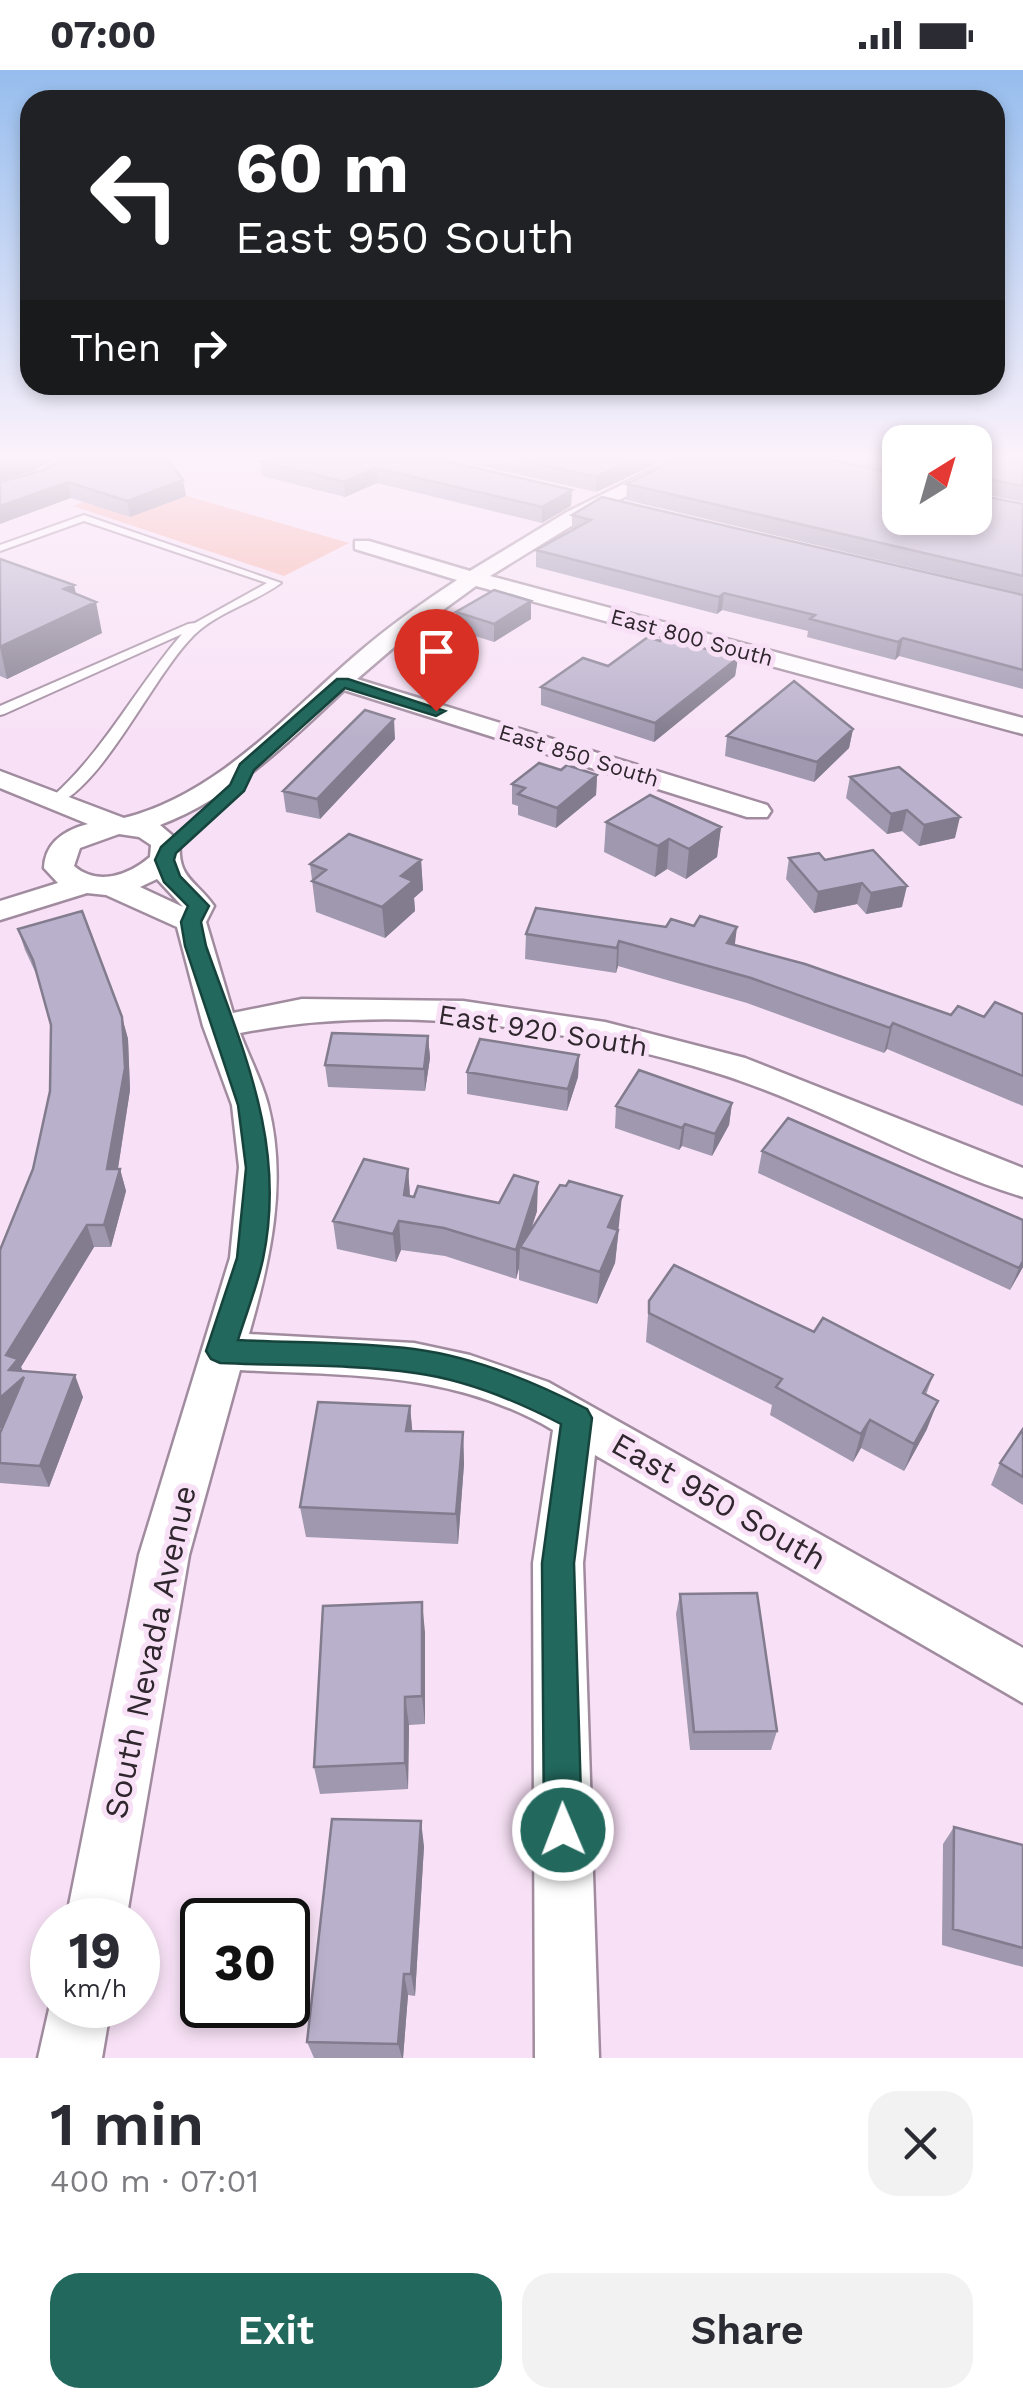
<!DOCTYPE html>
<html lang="en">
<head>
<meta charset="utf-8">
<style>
	:root { --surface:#fff; --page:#f2f2f3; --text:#2b2b33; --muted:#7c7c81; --accent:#22685d }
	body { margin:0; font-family:"Work Sans",sans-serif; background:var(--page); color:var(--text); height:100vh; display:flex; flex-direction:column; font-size:38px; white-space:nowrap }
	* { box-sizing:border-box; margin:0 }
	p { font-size:32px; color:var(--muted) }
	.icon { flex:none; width:55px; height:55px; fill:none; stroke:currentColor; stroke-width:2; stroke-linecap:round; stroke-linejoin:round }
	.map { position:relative; height:1988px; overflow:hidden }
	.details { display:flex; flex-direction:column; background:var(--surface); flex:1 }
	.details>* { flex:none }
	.top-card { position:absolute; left:20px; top:20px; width:985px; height:305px; border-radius:30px; box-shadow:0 5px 15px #0003; background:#202124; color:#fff; overflow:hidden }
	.needle { width:65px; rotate:37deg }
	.buttons { position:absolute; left:882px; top:355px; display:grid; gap:20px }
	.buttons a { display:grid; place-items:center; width:110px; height:110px; border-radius:20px; background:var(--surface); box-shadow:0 5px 15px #0003; font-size:50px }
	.speed { position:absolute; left:30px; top:1828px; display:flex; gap:20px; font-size:50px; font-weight:700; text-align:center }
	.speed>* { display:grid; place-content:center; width:130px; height:130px; border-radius:50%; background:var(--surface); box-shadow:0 5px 15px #0003; line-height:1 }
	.speed small { font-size:25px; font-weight:400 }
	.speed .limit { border:5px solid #111; border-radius:15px; background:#fff; color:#111 }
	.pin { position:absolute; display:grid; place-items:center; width:85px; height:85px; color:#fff; margin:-102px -42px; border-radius:50% 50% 50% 0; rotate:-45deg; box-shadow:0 0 10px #0007 }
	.pin .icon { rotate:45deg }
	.me { position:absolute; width:110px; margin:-55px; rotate:359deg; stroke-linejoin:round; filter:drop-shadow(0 0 8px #0008) }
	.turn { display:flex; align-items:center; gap:35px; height:210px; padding:0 50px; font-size:45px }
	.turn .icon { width:130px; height:130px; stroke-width:2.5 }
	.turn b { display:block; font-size:70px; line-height:85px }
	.then { display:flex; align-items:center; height:95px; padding:0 50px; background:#0003; gap:20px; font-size:38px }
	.round { display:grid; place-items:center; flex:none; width:105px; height:105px; border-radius:30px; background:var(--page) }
	.overview { display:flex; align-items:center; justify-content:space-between; height:170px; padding:0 50px }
	h1 { font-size:60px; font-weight:600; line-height:75px }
	.primary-button { display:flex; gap:20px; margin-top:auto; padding:20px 50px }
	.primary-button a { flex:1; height:115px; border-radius:30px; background:var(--accent); color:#fff; font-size:40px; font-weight:600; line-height:115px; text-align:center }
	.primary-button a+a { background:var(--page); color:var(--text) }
	.status { display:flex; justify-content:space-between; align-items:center; height:70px; padding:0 50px; background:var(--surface); direction:ltr }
	.status svg { height:28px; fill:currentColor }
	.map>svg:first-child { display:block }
</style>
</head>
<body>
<div class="status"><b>07:00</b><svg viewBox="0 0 49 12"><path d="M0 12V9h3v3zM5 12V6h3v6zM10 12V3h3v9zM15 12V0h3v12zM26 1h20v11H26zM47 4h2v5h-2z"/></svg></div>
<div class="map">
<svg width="1023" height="1988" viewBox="0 0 1023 1988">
	<rect width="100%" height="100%" fill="#f8e1f6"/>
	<!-- green -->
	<path fill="#f7b0a6" d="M139,412L349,473L284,506L73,436Z"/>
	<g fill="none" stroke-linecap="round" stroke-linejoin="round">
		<defs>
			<path id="service" d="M84,445L281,513C254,533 219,541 194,565C153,606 105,713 57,734L50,730L52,727C105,680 136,617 182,564L4,644L0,645V636L188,554L195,553L267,513L84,451L0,481V475Z"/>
			<path id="minor" d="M672,390H695L581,450L490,506L1023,648V664L476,516L407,566L357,609L767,735L771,741L767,747H747L344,620C288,673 233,727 160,755L180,772C177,809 196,810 214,836L206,852L233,943L302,929L463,931L605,952L745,988L1023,1098V1127C919,1095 824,1037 720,1004C569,957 396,932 240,963C249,987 262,1011 268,1035C288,1112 270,1191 249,1264L414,1273L470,1285L548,1312L1023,1578V1633L595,1385L583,1493L599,1988H535L533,1493L553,1360C453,1301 352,1306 240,1300L189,1485L126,1850H66L139,1485L230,1188L239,1097L232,1035L203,956L177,857L106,825L87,823L0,850V831L58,813L44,798C45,772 65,760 88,754L0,718V701L124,748C218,724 286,645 357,584C388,557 422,533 457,510L355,479V471H369L470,501L567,442ZM119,764L139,767L151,775L150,787C128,806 97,816 74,796L80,778ZM157,809L183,837L140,817Z
				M52,1926V1935H111L102,1988H38Z"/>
		</defs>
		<!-- service casing -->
		<use href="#service" stroke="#a18c9f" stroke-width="4"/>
		<!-- minor casing -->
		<use href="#minor" stroke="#a18c9f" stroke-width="5"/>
		<!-- service -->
		<use href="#service" fill="#fff" fill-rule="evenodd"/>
		<!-- minor -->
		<use href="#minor" fill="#fff" fill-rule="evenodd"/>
	</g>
	<!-- wall -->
	<path fill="#9f98af" d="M442,390L572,420L571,436L542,453L377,413L345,427L262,406L260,391Z
		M455,390H664L596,422Z
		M675,390H900V448L975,390H1023V432L978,423V425L1023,434V524L626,430L627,414Z
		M44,400L186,426L130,447L71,428Z
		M572,445L1023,525V619L899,586L895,590L807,567L808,561L722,540L717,544L536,497V480L572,461Z
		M0,489L76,524L102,563L7,609L0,606Z
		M531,531V549L494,572L456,560V542Z
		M738,588L735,606L654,672L541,635V617L608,596Z
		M853,659L849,678L814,712L725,686L727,666Z
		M395,669L320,749L286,742L283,721Z
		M561,700L597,705L596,725L556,758L518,745V736L512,734V714Z
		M850,707L955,768L919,776L902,761L887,764L846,728Z
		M606,752L721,757L717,787L686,809L667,799L655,807L604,782Z
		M789,788L825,790L902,837L866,844L857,834L814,843L786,809Z
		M421,790L423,820L414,828L415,841L385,868L316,842L310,794Z
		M18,859L122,947L128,969L130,1020L118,1099H120L126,1121L111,1177H94L21,1297L23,1301L83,1327L49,1417L0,1413V1363L3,1356L33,1099L50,1021L51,955L39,910L25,880Z
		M526,864L735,875L951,945L984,947L1023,944V1036L887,979L884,983L747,933L618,896L616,903L525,889Z
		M428,966L430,988L425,1021L328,1017L325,995Z
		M579,985L578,1007L567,1041L467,1024V1002Z
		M732,1033L729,1055L712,1086L682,1076L679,1080L615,1058L616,1036Z
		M762,1081L1023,1197L1010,1220L758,1103Z
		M408,1099L410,1126L537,1141L531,1159H619L615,1193L597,1234L519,1210V1198L516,1209L445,1186L401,1180L396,1192L337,1179L333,1151Z
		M649,1231L814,1262L933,1305L926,1325L927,1359L904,1401L861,1378L853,1392L770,1345L772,1335L646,1272Z
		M410,1336L412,1361L463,1362L464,1394L458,1474L306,1467L300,1437Z
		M1023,1359V1435L991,1415L1000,1393Z
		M680,1524L777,1661L771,1680H690L676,1544Z
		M425,1562V1654L409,1655L408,1719L320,1724L314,1697Z
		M954,1757L1023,1775V1897L942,1875L943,1774Z
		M424,1776L415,1926L408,1925L403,1988H314L307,1972Z"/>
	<!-- shaded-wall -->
	<path fill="#827c8e" d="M15,390H53L33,401L0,411V394Z
		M633,390H664L596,422V407Z
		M376,398L377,413L345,427L344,412Z
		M183,410L186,426L130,447L127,431Z
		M68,412L71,428L0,454V436Z
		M572,420L571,436L542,453V437Z
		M74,515L80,540L96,532L102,563L7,609L0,577L64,519Z
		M724,523L722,540L717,544L719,527Z
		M531,531V549L494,572V554Z
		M903,568L899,586L895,590L898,572Z
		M738,588L735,606L654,672L655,653Z
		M394,649L395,669L320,749L317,729Z
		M853,659L849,678L814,712L817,692Z
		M597,705L596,725L556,758L557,738Z
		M907,740L902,761L887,764L891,744Z
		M960,747L955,768L919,776L924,755Z
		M721,757L717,787L686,809L689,779Z
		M669,769L667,799L655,807L658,776Z
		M421,790L423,820L414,828L415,841L385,868L382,837L401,806Z
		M862,813L857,834L814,843L818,822Z
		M907,816L902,837L866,844L871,823Z
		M737,857L734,882L727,873Z
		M619,871L618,896L616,903L617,878Z
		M122,947L128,969L130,1020L115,1117L120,1099L126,1121L111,1177L104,1155L107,1099Z
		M893,953L887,979L884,983L890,958Z
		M428,966L430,988L425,1021L424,999Z
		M579,985L578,1007L567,1041L568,1019Z
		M732,1033L729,1055L712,1086L715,1064Z
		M685,1054L682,1076L679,1080L682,1058Z
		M408,1099L410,1127L406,1153L404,1125Z
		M538,1112L537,1141L525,1179L520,1177L519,1198L516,1209V1180Z
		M622,1126L615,1193L597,1234L600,1202L608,1157Z
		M399,1151L401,1180L396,1192L393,1164Z
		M87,1155L94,1177L21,1297L33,1329L0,1359V1328L6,1285Z
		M1023,1191V1197L1010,1220L1019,1198Z
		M75,1305L83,1327L49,1417L40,1396Z
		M938,1331L927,1359L904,1401L914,1374Z
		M410,1336L413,1368L406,1361Z
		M870,1350L861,1378L853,1392L861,1364Z
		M463,1362L464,1394L458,1474L456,1444Z
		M422,1532L425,1562V1654L422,1626Z
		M405,1627L409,1655L408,1719L405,1693Z
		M421,1751L424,1776L415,1926L411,1904Z
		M404,1904L408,1925L403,1988H402L398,1974Z"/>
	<!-- building -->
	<path fill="#b9b1cb" stroke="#827c8e" stroke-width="2.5" d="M0,390H15L0,394Z
		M60,390H168L183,410L127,431L68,412L0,436V412L44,400Z
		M263,390H442L572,420L542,437L376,398L344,412L260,391Z
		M521,390H633L596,407Z
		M675,390H831L900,405V448H975V390H1023V416L976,407L978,425L1023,434V506L627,414Z
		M602,427L1023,525V600L903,568L898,572L810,549L815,545L724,523L719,527L536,480L591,450L572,445Z
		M0,489L74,515L64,519L96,532L0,577Z
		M494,520L531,531L494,554L456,542Z
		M648,567L660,571L664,567L738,588L655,653L541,617L583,588L608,596Z
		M794,611L853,659L817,692L727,666Z
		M365,640L394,649L317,729L283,721Z
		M539,693L561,700L567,695L597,705L557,738L518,724L525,718L512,714Z
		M899,697L960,747L924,755L907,740L891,744L850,707Z
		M650,725L721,757L689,779L669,769L658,776L606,752Z
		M349,764L421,790L401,806L413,811L382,837L312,811L326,800L310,794Z
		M873,780L907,816L871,823L862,813L818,822L789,788L819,783L825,790Z
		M536,838L666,857L671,849L694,856L700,846L737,857L727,873L805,894L951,945L958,936L984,947L995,932L1023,944V1006L893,953L890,958L751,908L619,871L617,878L526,864Z
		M82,841L122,947L125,998L107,1099H120L104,1155H87L6,1285L18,1289L9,1300L75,1305L40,1396L0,1393V1363L24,1307L0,1328V1180L33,1099L50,1021L51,955L33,890L18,859Z
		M332,963L428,966L424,999L325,995Z
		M480,969L579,985L568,1019L467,1002Z
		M639,1000L732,1033L715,1064L685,1054L682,1058L616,1036Z
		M788,1048L1023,1150V1191L1019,1198L762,1081Z
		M364,1089L408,1099L404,1125L414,1127L418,1116L499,1133L514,1105L538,1112L516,1180L444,1158L399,1151L393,1164L333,1151Z
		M569,1111L622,1126L608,1157L618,1160L600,1202L520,1177L560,1115L566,1116Z
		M674,1195L814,1262L823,1248L933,1305L923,1323L938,1331L914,1374L870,1350L861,1364L776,1317L782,1309L649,1243V1231Z
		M318,1332L410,1336L406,1361L463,1362L456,1444L300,1437Z
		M1023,1359V1407L1000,1393Z
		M757,1523L777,1661L694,1662L680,1524Z
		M422,1532V1626L405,1627V1693L314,1697L323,1536Z
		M332,1749L421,1751L411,1904H404L398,1974L307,1972Z
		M954,1757L1023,1775V1878L953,1859Z"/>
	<!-- sky -->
	<linearGradient id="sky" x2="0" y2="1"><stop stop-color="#96bdee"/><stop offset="0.58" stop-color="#fcf2fb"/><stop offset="1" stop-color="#fcf2fb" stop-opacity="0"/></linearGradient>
	<rect width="1023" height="668" fill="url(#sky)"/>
	<!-- route -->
	<path fill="#22685d" stroke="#16443c" stroke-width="2.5" d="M337,609H348L445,641L436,646L345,618L254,700L244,721L176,783L174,790L180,806L209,836L201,852L206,876C243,981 287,1074 263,1189C257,1217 246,1244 238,1270C296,1273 356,1272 414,1279C475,1287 533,1311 587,1339L592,1348L574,1493L582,1760L576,1773L563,1778L550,1773L544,1760L542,1493L561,1354C515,1330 467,1310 415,1303C352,1294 284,1296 220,1293L211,1289L206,1281L237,1188L246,1098L238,1035L185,876L181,852L188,836L164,812L155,790L161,777L230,715L240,694Z"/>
	<g text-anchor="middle" stroke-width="10" stroke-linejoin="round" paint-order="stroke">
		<!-- far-street labels -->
		<g font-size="22" fill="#2f262e" stroke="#f8e1f6">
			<text transform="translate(692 567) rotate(15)" y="8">East 800 South</text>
			<text transform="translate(579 685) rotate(17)" y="8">East 850 South</text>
		</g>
		<!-- street labels -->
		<g font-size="28" fill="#2f262e" stroke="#f8e1f6">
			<text transform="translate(543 960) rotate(9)" y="10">East 920 South</text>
		</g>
		<!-- near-street labels -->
		<g font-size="32" fill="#2f262e" stroke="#f8e1f6">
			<text transform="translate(719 1431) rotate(30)" y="11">East 950 South</text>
			<text transform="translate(150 1582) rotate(-78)" y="11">South Nevada Avenue</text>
		</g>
	</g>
</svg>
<div class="buttons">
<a><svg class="needle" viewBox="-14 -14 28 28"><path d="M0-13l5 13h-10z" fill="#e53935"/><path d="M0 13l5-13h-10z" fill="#7c7c81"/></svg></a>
</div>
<div class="speed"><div>19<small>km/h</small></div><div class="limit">30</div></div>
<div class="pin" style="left:436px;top:641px;background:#d93025"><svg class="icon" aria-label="arrive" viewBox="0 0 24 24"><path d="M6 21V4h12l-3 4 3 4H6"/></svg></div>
<svg class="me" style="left:563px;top:1760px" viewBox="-20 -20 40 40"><circle r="17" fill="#22685d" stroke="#fff" stroke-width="3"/><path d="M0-11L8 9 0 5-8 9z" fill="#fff"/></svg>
<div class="top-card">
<div class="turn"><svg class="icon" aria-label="left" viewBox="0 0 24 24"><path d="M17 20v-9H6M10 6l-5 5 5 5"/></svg><div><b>60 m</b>East 950 South</div></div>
<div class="then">Then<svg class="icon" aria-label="right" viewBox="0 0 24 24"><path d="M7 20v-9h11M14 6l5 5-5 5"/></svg></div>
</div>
</div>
<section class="details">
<div class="overview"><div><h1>1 min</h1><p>400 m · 07:01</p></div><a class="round"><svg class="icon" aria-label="close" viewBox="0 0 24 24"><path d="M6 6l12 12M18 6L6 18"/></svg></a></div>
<div class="primary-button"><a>Exit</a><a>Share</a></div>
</section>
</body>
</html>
